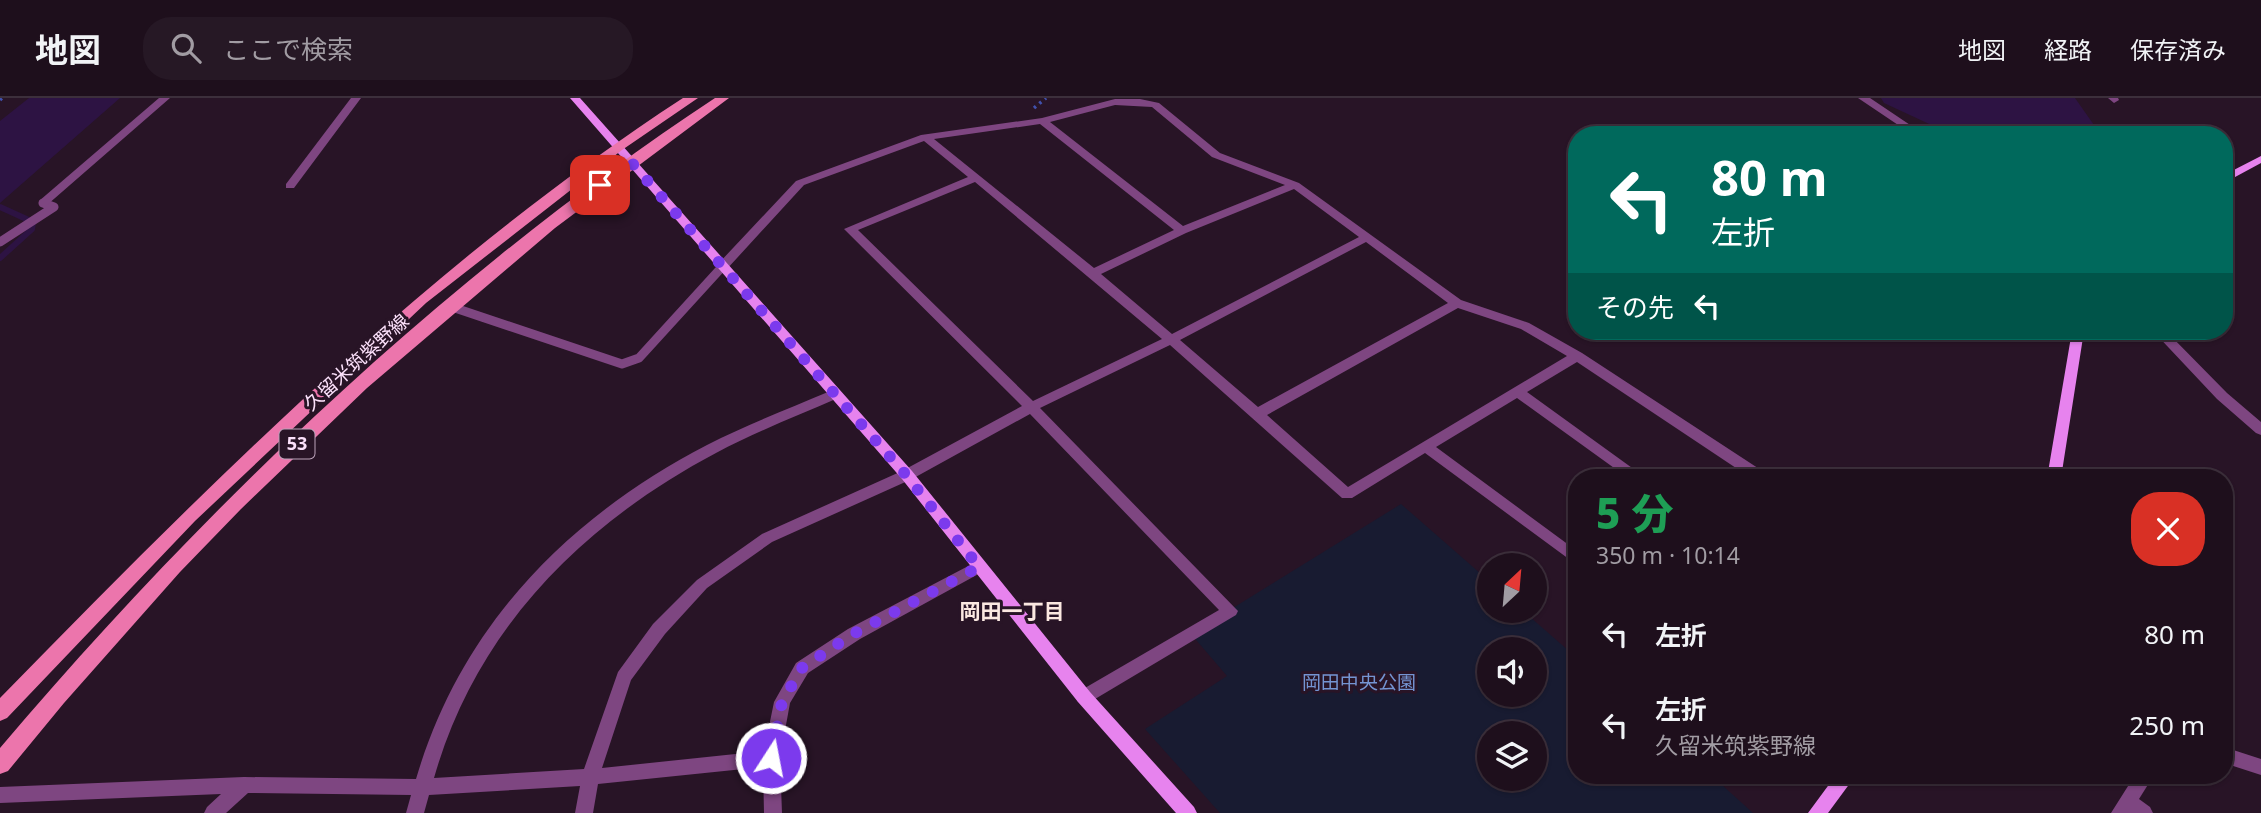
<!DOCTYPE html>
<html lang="ja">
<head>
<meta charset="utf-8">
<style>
	:root { --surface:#1e0f1c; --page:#261825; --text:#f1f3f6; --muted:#a19ca3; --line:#3c2f3b }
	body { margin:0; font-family:"Noto Sans","Noto Sans JP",sans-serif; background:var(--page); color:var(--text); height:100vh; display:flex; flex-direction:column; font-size:26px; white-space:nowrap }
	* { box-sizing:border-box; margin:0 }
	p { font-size:23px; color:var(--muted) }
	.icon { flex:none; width:38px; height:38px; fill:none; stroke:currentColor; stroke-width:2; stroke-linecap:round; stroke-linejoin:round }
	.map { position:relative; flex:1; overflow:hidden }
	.details { position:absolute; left:1568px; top:371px; width:665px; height:315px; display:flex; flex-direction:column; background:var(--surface); border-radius:28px; box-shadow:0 2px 5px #0004,0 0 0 2px var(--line) }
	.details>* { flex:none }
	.guide { position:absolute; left:1568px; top:28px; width:665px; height:214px; border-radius:28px; box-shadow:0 2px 5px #0004,0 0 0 2px var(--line); background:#00695c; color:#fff; overflow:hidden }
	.needle { width:46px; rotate:26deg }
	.tools { position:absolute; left:1477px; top:455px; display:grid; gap:14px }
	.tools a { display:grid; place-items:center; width:70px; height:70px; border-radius:50%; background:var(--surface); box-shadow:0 2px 5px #0004,0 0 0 2px var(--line); font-size:35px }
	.pin { position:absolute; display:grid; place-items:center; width:60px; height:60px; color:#fff; margin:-30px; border-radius:14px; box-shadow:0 4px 10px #0006 }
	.me { position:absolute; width:77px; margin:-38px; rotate:11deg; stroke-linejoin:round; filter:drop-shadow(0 0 5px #0008) }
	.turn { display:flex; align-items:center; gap:24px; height:147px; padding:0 28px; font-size:32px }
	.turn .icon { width:91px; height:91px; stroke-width:2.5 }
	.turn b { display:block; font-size:49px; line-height:60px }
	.then { display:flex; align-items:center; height:66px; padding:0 28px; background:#0003; gap:14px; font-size:26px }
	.round { display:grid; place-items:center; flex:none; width:74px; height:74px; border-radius:28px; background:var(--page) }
	.summary { display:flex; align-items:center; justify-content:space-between; height:119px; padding:0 28px }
	h1 { font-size:42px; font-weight:800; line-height:52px; color:#1e9e55 }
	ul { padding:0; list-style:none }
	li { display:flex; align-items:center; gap:21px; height:91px; padding:0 28px }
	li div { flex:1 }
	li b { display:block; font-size:26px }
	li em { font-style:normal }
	header { display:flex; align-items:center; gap:42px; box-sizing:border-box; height:98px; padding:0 35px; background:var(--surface); border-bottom:2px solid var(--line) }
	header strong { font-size:33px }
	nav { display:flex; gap:38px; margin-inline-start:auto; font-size:24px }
	.search { width:490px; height:63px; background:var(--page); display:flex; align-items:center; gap:18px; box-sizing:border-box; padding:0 24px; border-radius:28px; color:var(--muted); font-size:26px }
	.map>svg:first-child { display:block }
</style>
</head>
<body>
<header>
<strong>地図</strong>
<div class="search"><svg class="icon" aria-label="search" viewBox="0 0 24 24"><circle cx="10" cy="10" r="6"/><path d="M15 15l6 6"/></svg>ここで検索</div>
<nav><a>地図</a><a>経路</a><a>保存済み</a></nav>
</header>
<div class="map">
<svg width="2261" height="715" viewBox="0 0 2261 715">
	<rect width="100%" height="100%" fill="#281426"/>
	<!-- green -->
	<path fill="#181b31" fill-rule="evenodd" d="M1401,406L1489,483V513H1523L1577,560V677H1711L1753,715H1220L1145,631L1227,578L1191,536ZM1489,551H1535V597H1489ZM1489,635H1535V681H1489Z"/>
	<!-- water -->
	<path fill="#2d1343" d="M29,0H120L0,105V23Z
		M1881,0H2075L2101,37H1953L1884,5Z"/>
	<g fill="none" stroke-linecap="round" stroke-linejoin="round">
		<!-- stream -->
		<path stroke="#2d1343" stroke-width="6" d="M0,109L33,124L32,131L0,160"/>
		<!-- path -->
		<path stroke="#4151ad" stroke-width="3.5" stroke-dasharray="2.5 4.5" stroke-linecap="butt" d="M0,2L2,0
			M1034,10L1046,0"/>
		<!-- lane -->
		<path stroke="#7e4681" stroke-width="9" d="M0,144L54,109L43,105
			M449,208L622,266L639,260L722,169"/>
		<!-- street -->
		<path fill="#7e4681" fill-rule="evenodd" d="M159,0H170L47,107H39V103Z
			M351,0H361L294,90H286V86Z
			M1858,0H1870L1925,37H1913Z
			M2108,0H2118L2119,2L2114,5Z
			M1115,1H1140L1159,5L1220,55L1299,85L1461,202L1529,225L1582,255L1767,376L1769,380H1751L1577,264L1527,294L1646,380H1628L1517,300L1436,349L1577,453V467L1425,355L1352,400H1342L1170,247L1040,310L1238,513L1236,517L1090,604L1084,606L1078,604L1076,599L1078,594L1219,512L1030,316L912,381L772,444L707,490L665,536L631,582L602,670L764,653L774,604L796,565L848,531L974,465H984L987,469L984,473L860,541L808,575L790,605L780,660L782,715H764L763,669L598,686L593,715H575L580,688L429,697L424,715H406L411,697L248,695L226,715H204L207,709L221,696L0,705V689L244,679L416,681C461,528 567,420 707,347C746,327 788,311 828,294H838L840,297L838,300C797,318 755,334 716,355C582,426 476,532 434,680L584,671L618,574L653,526L697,482L762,436L902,373L1022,308L844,131L968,79L924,43L804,87L726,172H718V166L796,83L921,37L1042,20ZM1115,7L1152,9L1212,59L1285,87L1183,128L1050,24ZM1040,26L1174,132L1094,170L934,41ZM975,84L1162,241L1033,303L858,132ZM1294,91L1359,139L1172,236L1101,176L1186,135ZM1366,144L1448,205L1258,309L1180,242ZM1458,210L1521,231L1567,258L1348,389L1267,317Z
			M2153,233H2166L2227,295L2261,324V337L2256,335L2217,301Z
			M2224,649L2261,661V677L2224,665Z
			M2135,677H2154L2139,701L2150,709L2153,715H2111Z"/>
		<!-- secondary -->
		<path fill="#e783ee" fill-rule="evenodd" d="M570,0H580L912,373L1090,594L1194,709L1197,715H1176L1078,604L902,381Z
			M2261,58V65L2224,85V77Z
			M2072,233H2084L2061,380H2047Z
			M1836,677H1856L1828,715H1808Z"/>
		<!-- primary -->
		<path fill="#ec75ac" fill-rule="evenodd" d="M683,0H698L622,52L426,205L195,423L7,620L0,623V600C212,383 428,166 683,0Z
			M715,0H729L555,130L367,290L241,411L180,474L64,605L8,673L0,676V650C207,406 447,177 715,0Z"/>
	</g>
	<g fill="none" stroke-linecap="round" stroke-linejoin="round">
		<!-- route -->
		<path stroke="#7c3aed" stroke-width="12" stroke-dasharray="0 21.6" d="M600,87L630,63L906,377L979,469L853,536L802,570L782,604L771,660"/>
	</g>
	<g text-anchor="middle" stroke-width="6" stroke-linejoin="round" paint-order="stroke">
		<!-- shield labels -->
		<rect fill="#281426" stroke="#bca3ba" stroke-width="2" x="279.5" y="331.5" width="35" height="29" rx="5"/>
		<g font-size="18" font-weight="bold" fill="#fbe0fa">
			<text x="297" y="352">53</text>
		</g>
		<!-- street labels -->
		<g font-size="19" fill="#fbe0fa" stroke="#281426">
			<text transform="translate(356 264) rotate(-42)" y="7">久留米筑紫野線</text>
		</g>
		<!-- park labels -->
		<g font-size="19" fill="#7494d2" stroke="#281426">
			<text x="1359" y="591">岡田中央公園</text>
		</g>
		<!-- neighbourhood labels -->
		<g font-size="21" font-weight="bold" fill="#fbe8e1" stroke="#281426">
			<text x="1012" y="521">岡田一丁目</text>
		</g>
	</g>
</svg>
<div class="tools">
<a><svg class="needle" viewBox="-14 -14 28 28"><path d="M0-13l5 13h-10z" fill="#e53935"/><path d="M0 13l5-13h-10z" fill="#a19ca3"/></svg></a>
<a><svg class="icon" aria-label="sound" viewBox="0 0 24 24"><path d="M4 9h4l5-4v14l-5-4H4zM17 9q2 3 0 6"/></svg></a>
<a><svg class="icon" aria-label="layers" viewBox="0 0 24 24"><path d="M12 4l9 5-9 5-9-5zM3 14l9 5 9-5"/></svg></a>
</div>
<div class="pin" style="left:600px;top:87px;background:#d93025"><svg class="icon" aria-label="arrive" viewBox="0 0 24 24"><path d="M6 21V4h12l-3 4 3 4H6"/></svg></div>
<svg class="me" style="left:771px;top:660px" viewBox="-20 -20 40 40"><circle r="17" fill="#7c3aed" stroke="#fff" stroke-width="3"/><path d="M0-11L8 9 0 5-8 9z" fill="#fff"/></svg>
<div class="guide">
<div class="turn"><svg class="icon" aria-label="left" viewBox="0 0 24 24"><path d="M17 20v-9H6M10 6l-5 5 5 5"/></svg><div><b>80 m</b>左折</div></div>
<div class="then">その先<svg class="icon" aria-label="left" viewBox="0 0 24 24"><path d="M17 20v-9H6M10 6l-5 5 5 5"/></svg></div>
</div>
<section class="details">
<div class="summary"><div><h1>5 分</h1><p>350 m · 10:14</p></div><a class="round" style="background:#d93025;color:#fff"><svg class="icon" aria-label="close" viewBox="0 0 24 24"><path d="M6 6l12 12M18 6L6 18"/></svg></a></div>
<ul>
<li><svg class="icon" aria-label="left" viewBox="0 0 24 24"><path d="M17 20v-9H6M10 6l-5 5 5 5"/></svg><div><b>左折</b></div><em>80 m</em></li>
<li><svg class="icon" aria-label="left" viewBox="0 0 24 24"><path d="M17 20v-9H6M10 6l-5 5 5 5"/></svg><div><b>左折</b><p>久留米筑紫野線</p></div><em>250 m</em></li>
</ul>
</section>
</div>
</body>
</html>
